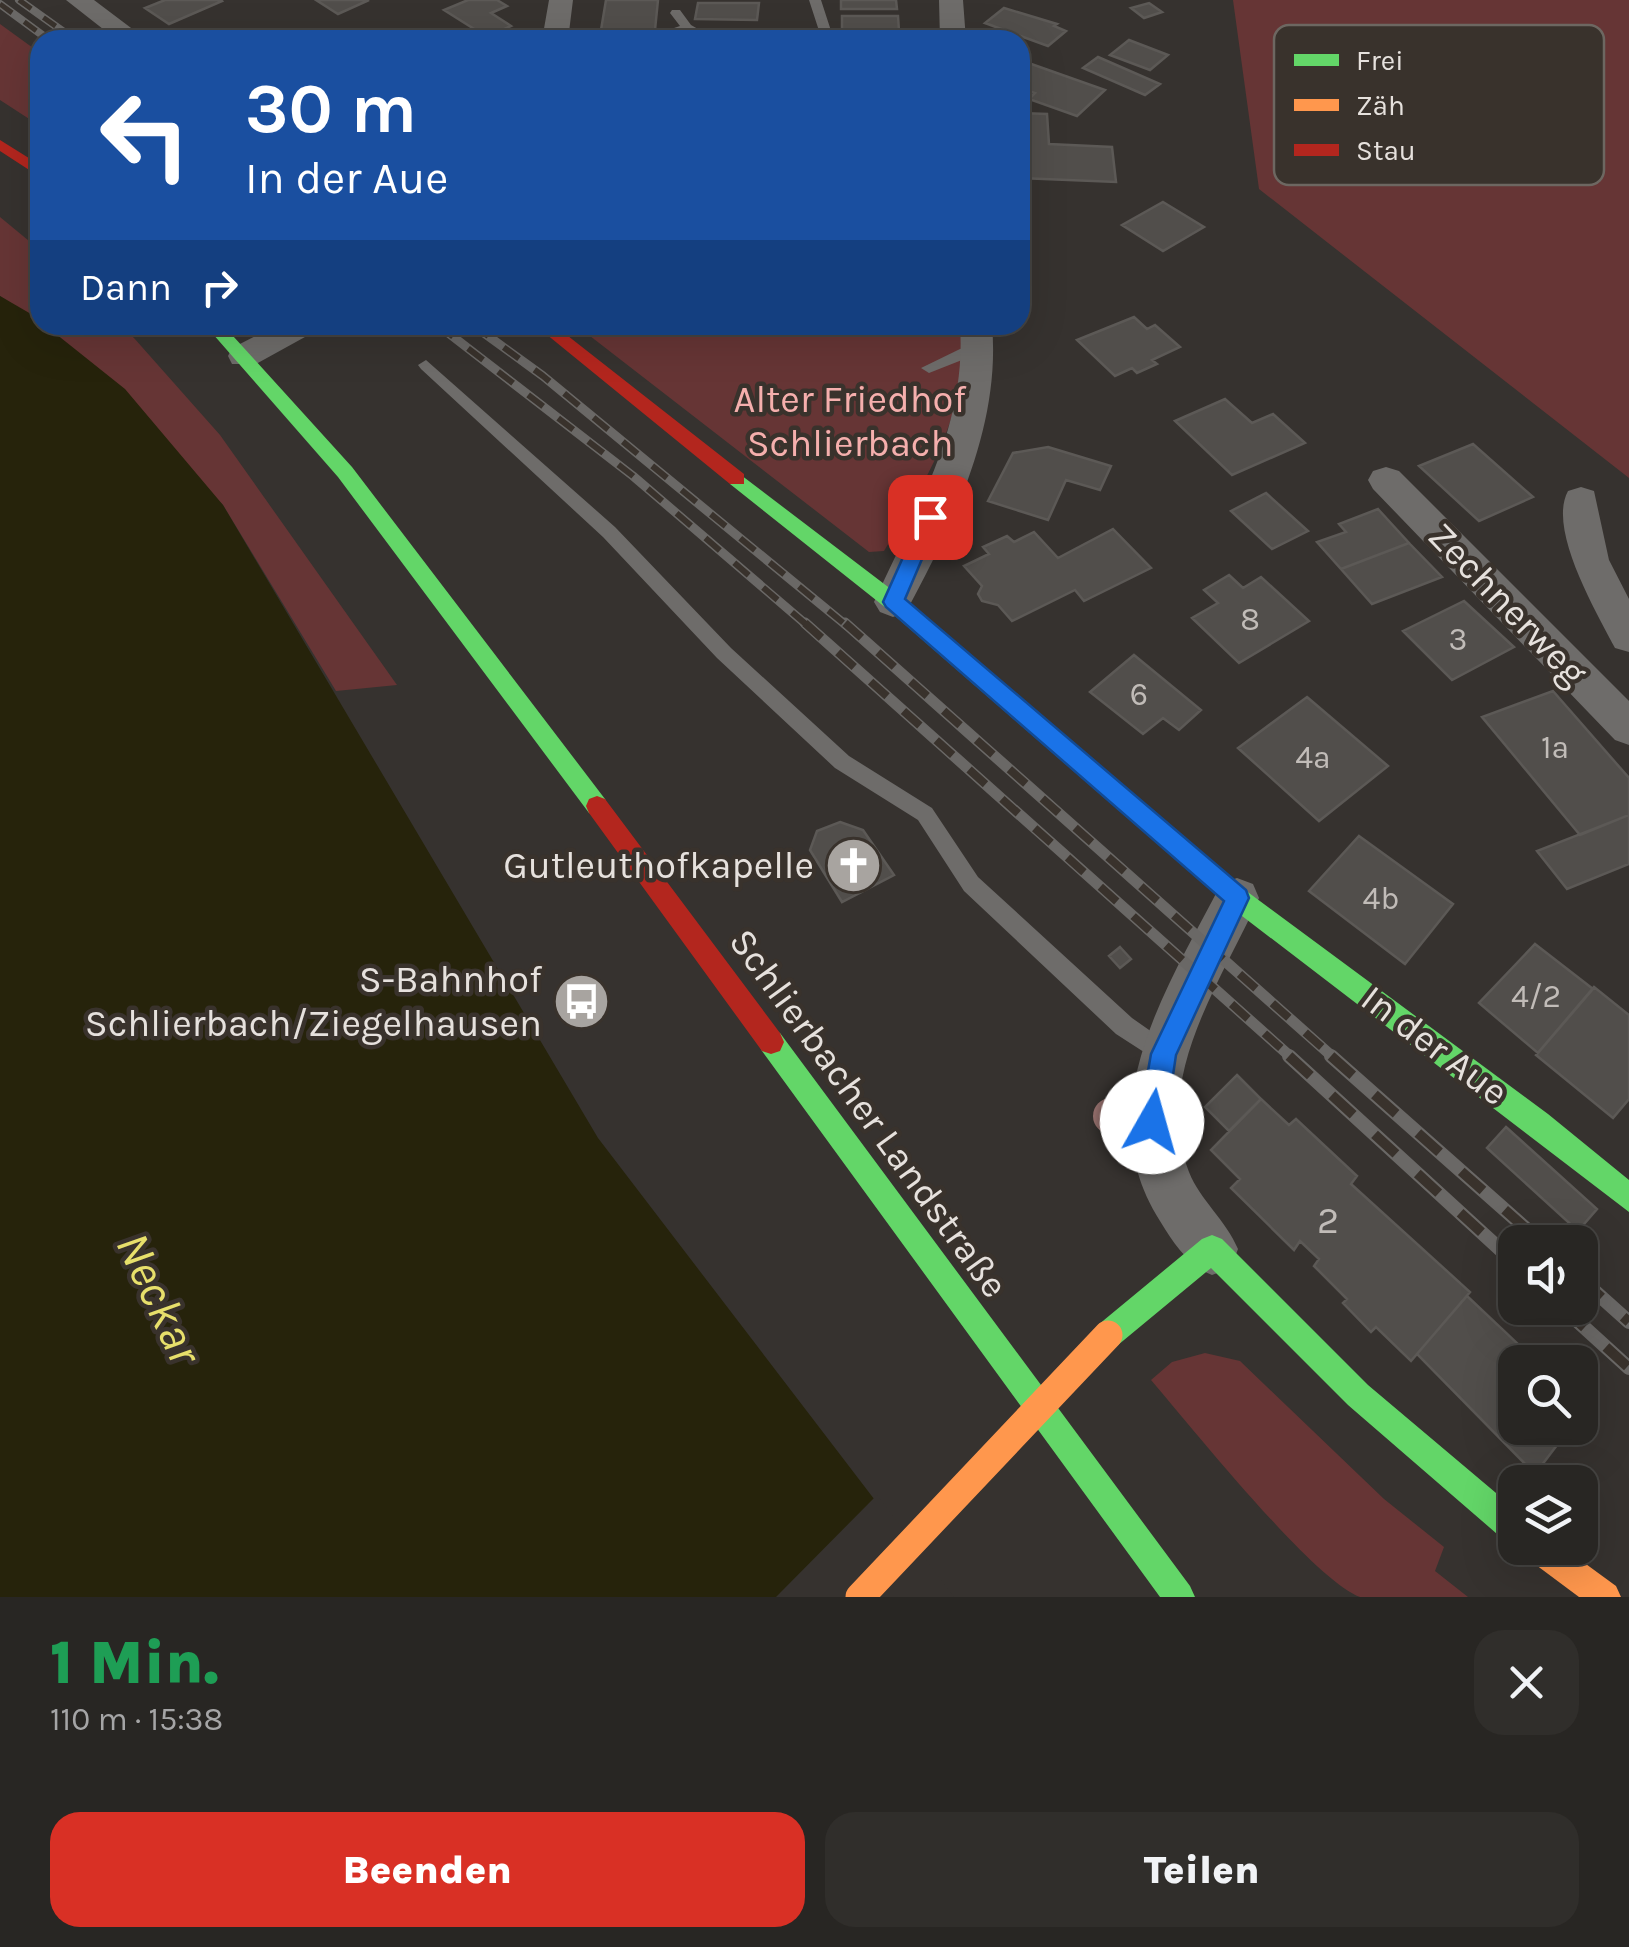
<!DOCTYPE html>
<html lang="de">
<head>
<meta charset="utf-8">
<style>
	:root { --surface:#282623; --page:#302e2b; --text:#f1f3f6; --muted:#a5a5a6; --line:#444341; --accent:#d93025 }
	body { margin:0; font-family:Karla,sans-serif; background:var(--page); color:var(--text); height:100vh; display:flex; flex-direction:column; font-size:38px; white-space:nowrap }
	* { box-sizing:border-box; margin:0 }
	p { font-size:32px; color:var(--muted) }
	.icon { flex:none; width:55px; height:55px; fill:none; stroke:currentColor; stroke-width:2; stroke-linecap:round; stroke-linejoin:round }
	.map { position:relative; height:1597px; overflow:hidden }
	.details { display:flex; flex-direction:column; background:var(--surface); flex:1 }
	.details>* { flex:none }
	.hud { position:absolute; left:30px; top:30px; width:1000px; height:305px; border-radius:30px; box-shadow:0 10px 40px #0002,0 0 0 2px var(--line); background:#1a4fa0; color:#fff; overflow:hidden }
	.controls { position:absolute; left:1498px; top:1225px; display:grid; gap:20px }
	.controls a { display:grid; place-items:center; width:100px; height:100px; border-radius:20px; background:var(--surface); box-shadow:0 10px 40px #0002,0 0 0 2px var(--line); font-size:50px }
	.pin { position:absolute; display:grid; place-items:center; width:85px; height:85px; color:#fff; margin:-42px; border-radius:20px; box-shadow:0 5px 15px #0006 }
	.me { position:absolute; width:110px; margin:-55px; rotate:7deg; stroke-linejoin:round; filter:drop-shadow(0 0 8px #0008) }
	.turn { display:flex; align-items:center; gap:35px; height:210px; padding:0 50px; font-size:45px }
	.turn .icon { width:130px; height:130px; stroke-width:2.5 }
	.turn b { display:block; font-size:70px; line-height:85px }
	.then { display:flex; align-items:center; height:95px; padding:0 50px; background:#0003; gap:20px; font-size:38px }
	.round { display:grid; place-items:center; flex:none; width:105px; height:105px; border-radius:30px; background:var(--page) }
	.summary { display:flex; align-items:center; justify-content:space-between; height:170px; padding:0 50px }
	h1 { font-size:60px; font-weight:800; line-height:75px; color:#1e9e55 }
	.button { display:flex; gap:20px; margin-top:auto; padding:20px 50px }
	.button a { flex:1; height:115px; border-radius:30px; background:var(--accent); color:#fff; font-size:40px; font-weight:800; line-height:115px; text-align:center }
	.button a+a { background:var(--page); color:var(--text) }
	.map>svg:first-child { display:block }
</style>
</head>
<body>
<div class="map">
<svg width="1629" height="1597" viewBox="0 0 1629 1597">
	<rect width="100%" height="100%" fill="#36322f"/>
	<!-- green -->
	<path fill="#663535" d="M1233,0H1629V478L1259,189Z
		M0,24L40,53V126L0,100Z
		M0,217L40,250V322L0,296Z
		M44,325H120L134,338L220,435L397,685L336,691L223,505Z
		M581,329L961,330C972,408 923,486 884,551L869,552Z
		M1205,1353L1240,1361L1384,1499L1444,1547L1435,1571L1468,1597C1445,1597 1377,1597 1360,1597C1313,1580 1189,1424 1151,1380L1172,1362Z"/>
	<!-- water -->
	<path fill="#26230b" d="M0,296L31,314L125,389L223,505L598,1138L949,1597H0Z"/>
	<!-- pier -->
	<path fill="#36322f" d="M877,1495L954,1597H776Z"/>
	<!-- building -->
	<path fill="#514e4b" stroke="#5c5956" stroke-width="2.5" d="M165,0H221L222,1L169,24L145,8Z
		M316,0H369L338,14Z
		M468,0H497L507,6L491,13L511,26L487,37L444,10Z
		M606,0H658L655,30H601Z
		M841,0H896L897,9H841Z
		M698,3H759L757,20L695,19Z
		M1149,3L1162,12L1144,18L1131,8Z
		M1004,8L1057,24L1054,26L1066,31L1048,46L985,23Z
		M842,16H898L899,31H842Z
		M842,31H899L900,40H842Z
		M1129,40L1168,55L1150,70L1110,55Z
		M1098,57L1160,84L1145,95L1083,68Z
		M1020,60L1105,90L1077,116L1029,99L1035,93L1020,88Z
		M1020,113L1047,114L1049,144L1112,147L1116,182L1020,178Z
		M1163,202L1204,227L1163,251L1122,225Z
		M1134,317L1147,329L1155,325L1180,347L1152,360L1157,364L1137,373L1132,368L1115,376L1077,340Z
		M1225,399L1252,423L1273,414L1305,443L1232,475L1175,421Z
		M1473,444L1533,497L1479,521L1419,466Z
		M1048,447L1111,466L1100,490L1066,480L1048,520L988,501L1013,453Z
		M1266,493L1308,531L1272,549L1231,511Z
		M1378,509L1409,543L1341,569L1317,542L1346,532L1339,524Z
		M1113,529L1151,568L1084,601L1075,590L1012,621L998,605L982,601L978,594L982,586L964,566L989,554L983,547L1007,536L1014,542L1034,532L1058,558Z
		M1409,543L1442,577L1372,604L1341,569Z
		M1229,575L1243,588L1261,577L1309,621L1239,663L1192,618L1218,603L1204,590Z
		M1464,601L1514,647L1452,680L1403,631Z
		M1134,655L1201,710L1179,730L1163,718L1143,734L1090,692Z
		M1553,691L1629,778V815L1580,835L1482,717Z
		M1307,697L1388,766L1319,821L1238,748Z
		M1629,815V864L1567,889L1537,851Z
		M840,822L863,830L894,875L842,902L810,850L817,831Z
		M1359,836L1453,904L1405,964L1309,891Z
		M1535,944L1593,989L1538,1053L1479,1003Z
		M1120,947L1131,959L1120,968L1109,956Z
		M1594,987L1629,1015V1099L1613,1118L1536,1055Z
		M1237,1075L1261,1099L1229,1131L1205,1107Z
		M1261,1099L1289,1125L1296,1119L1357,1176L1351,1184L1470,1292L1411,1361L1376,1327L1371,1332L1343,1303L1347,1299L1314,1266L1319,1259L1300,1241L1294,1250L1231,1188L1240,1179L1211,1150Z
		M1506,1127L1597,1209L1578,1231L1487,1148Z
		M1467,1296L1537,1362H1515V1428H1570L1535,1474L1417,1354Z"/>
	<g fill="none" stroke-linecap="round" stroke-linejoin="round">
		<!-- lane -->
		<path fill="#6e6c6a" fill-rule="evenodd" d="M809,0H821L834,40H822Z
			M672,10H680L691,25L717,40H702L686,32L657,40H638L680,26L670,13Z
			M981,348L986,349V357L967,358L929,373L921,368L960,349Z
			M426,360L615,527L731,648L849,756L932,808L978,877L1132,1018L1172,1046L1175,1054L1172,1062L1164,1065L1116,1034L964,891L918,820L835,768L717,658L603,537L421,369L418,365Z"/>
		<!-- street -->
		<path fill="#6e6c6a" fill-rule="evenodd" d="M66,0H94L147,40H117Z
			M549,0H573L568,40H542Z
			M939,0H963L966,40H940Z
			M277,325H319L314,332L256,364H232L228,356L232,348Z
			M960,325H992C1001,426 953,525 906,612L893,617L880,612L874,602C915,511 967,428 960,325Z
			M1386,467L1399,471L1629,701V745L1615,740L1373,489L1368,480L1373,471Z
			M1581,487L1594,491L1609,560L1629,599V652L1615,648C1597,613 1547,529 1568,491Z
			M1237,878L1253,884L1259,898C1222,981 1152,1077 1189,1172C1200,1200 1226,1220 1238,1249L1231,1268L1212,1275C1188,1265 1174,1244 1160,1221C1087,1107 1168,987 1221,884Z"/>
		<!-- fast -->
		<path fill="#63d668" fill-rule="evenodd" d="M205,325H223L352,467L605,799L608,806L605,813L597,816L589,813L338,477Z
			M737,472L900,596L1245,890L1548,1114L1629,1180V1212L1229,906L886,608L730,484V474Z
			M771,1030L780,1033L1190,1586L1195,1597H1160L762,1051L758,1042L762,1033Z
			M1212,1235L1222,1239L1368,1385L1515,1509V1545L1504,1540L1348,1405L1211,1268L1118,1345L1108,1349L1098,1345L1094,1335L1098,1325L1202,1239Z"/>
		<!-- slow -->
		<path fill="#ff974d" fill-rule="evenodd" d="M1523,1548H1564L1616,1586L1621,1597H1579L1528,1559Z"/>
		<!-- jam -->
		<path fill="#b3261e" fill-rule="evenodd" d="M0,140L40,165V177L0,151Z
			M535,325H554L744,474V484H730Z
			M597,796L605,799L780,1033L784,1042L780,1051L771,1054L762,1051L589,813L586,806L589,799Z"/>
		<defs>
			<path id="rail-far3" d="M19,0L75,40
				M0,4L49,40"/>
			<path id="rail-far2" d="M438,325L633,476L808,626
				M473,325L543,376L847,626"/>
			<path id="rail-far1" d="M805,623L1292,1058
				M845,623L1334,1058"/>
			<path id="rail" d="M1289,1056L1515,1263
				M1331,1056L1541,1242
				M1580,1278L1629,1322
				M1563,1308L1629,1368"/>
		</defs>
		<!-- rail-far3 casing -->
		<use href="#rail-far3" stroke="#6a6866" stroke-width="8"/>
		<!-- rail-far2 casing -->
		<use href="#rail-far2" stroke="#6a6866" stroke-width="9"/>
		<!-- rail-far1 casing -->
		<use href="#rail-far1" stroke="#6a6866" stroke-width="11"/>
		<!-- rail casing -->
		<use href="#rail" stroke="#6a6866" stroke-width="14"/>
		<!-- rail-far3 -->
		<use href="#rail-far3" stroke="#39322c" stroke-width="5" stroke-dasharray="15" stroke-linecap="butt"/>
		<!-- rail-far2 -->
		<use href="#rail-far2" stroke="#39322c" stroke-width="6" stroke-dasharray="19" stroke-linecap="butt"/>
		<!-- rail-far1 -->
		<use href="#rail-far1" stroke="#39322c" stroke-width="8" stroke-dasharray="22" stroke-linecap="butt"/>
		<!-- rail -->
		<use href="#rail" stroke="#39322c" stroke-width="10" stroke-dasharray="29" stroke-linecap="butt"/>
		<!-- slow-bridge -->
		<path stroke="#ff974d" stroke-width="29" d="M860,1597L1108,1335"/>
	</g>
	<!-- trees -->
	<circle fill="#9f7774" cx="1111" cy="1116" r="18"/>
	<!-- route -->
	<path fill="#1a73e8" stroke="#114b97" stroke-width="2.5" d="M930,510L940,517L905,599L1246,890L1249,898L1176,1055L1166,1122L1162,1131L1152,1135L1143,1131L1139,1122L1151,1054L1224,901L886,607L883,602L921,517Z"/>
	<!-- icons -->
	<defs>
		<symbol id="church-disc" viewBox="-11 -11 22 22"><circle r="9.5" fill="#a8a4a0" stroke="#39322c"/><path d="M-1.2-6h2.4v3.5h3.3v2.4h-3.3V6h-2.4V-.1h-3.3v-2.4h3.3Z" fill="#fff"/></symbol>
		<symbol id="bus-disc" viewBox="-11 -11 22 22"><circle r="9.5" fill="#a8a4a0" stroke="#39322c"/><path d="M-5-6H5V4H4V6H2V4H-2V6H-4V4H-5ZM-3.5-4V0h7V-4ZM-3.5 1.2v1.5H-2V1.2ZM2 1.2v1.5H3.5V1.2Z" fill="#fff"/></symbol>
	</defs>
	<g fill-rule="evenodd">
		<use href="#church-disc" x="822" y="834" width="63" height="63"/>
		<use href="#bus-disc" x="550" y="970" width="63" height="63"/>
	</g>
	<g text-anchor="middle" stroke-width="9" stroke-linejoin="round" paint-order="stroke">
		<!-- number labels -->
		<g font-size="32" fill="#c1bcb8">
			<text x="1250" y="630">8</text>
			<text x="1458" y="650">3</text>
			<text x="1139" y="705">6</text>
			<text x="1555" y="758">1a</text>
			<text x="1313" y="768">4a</text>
			<text x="1381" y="909">4b</text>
			<text x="1536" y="1007">4/2</text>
		</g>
		<!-- park labels -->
		<g font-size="38" fill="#f5afad" stroke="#39322c">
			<text x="850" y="412">Alter Friedhof<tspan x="850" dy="44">Schlierbach</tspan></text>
		</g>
		<!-- street labels -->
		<g font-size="38" fill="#e6e1dd" stroke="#39322c">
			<text transform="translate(1508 604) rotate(46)" y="13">Zechnerweg</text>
			<text transform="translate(1435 1045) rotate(37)" y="13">In der Aue</text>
			<text transform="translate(869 1113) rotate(54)" y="13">Schlierbacher Landstraße</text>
		</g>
		<!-- poi labels -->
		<g font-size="38" fill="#e6e1dd" stroke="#39322c" text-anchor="end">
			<text x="814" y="878">Gutleuthofkapelle</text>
			<text x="542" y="992">S-Bahnhof<tspan x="542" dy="44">Schlierbach/Ziegelhausen</tspan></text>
		</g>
		<!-- near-number labels -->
		<g font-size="38" fill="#c1bcb8">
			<text x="1328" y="1233">2</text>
		</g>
		<!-- near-water labels -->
		<g font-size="48" font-style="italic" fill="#e7df6b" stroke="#39322c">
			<text transform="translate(160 1298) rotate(65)" y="17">Neckar</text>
		</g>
	</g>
	<!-- legend -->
	<rect x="1274" y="25" width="330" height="160" rx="15" fill="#39322c" stroke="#6d6761" stroke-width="2.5"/>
	<rect x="1294" y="54" width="45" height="12" fill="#63d668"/>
	<rect x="1294" y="99" width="45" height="12" fill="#ff974d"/>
	<rect x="1294" y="144" width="45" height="12" fill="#b3261e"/>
	<g font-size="28" fill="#e6e1dd">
		<text x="1356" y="70">Frei</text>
		<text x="1356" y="115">Zäh</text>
		<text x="1356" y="160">Stau</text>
	</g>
</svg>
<div class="controls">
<a><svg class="icon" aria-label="sound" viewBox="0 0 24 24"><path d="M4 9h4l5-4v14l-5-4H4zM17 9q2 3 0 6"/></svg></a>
<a><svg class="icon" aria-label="search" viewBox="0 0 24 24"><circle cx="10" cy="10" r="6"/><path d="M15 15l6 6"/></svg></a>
<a><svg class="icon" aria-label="layers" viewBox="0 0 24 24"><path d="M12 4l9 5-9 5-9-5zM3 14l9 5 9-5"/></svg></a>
</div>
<div class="pin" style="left:930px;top:517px;background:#d93025"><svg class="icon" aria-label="arrive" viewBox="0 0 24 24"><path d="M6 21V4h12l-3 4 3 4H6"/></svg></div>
<svg class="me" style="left:1152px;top:1122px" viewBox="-20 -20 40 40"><circle r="19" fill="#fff"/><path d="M0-13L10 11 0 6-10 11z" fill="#1a73e8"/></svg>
<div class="hud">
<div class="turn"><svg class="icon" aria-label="left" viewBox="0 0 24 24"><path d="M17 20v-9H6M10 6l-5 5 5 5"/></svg><div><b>30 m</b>In der Aue</div></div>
<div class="then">Dann<svg class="icon" aria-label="right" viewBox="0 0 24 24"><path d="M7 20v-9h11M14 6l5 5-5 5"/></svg></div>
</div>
</div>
<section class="details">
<div class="summary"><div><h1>1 Min.</h1><p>110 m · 15:38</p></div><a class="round"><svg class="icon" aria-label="close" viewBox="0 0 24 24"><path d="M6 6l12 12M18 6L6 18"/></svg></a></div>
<div class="button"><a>Beenden</a><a>Teilen</a></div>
</section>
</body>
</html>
